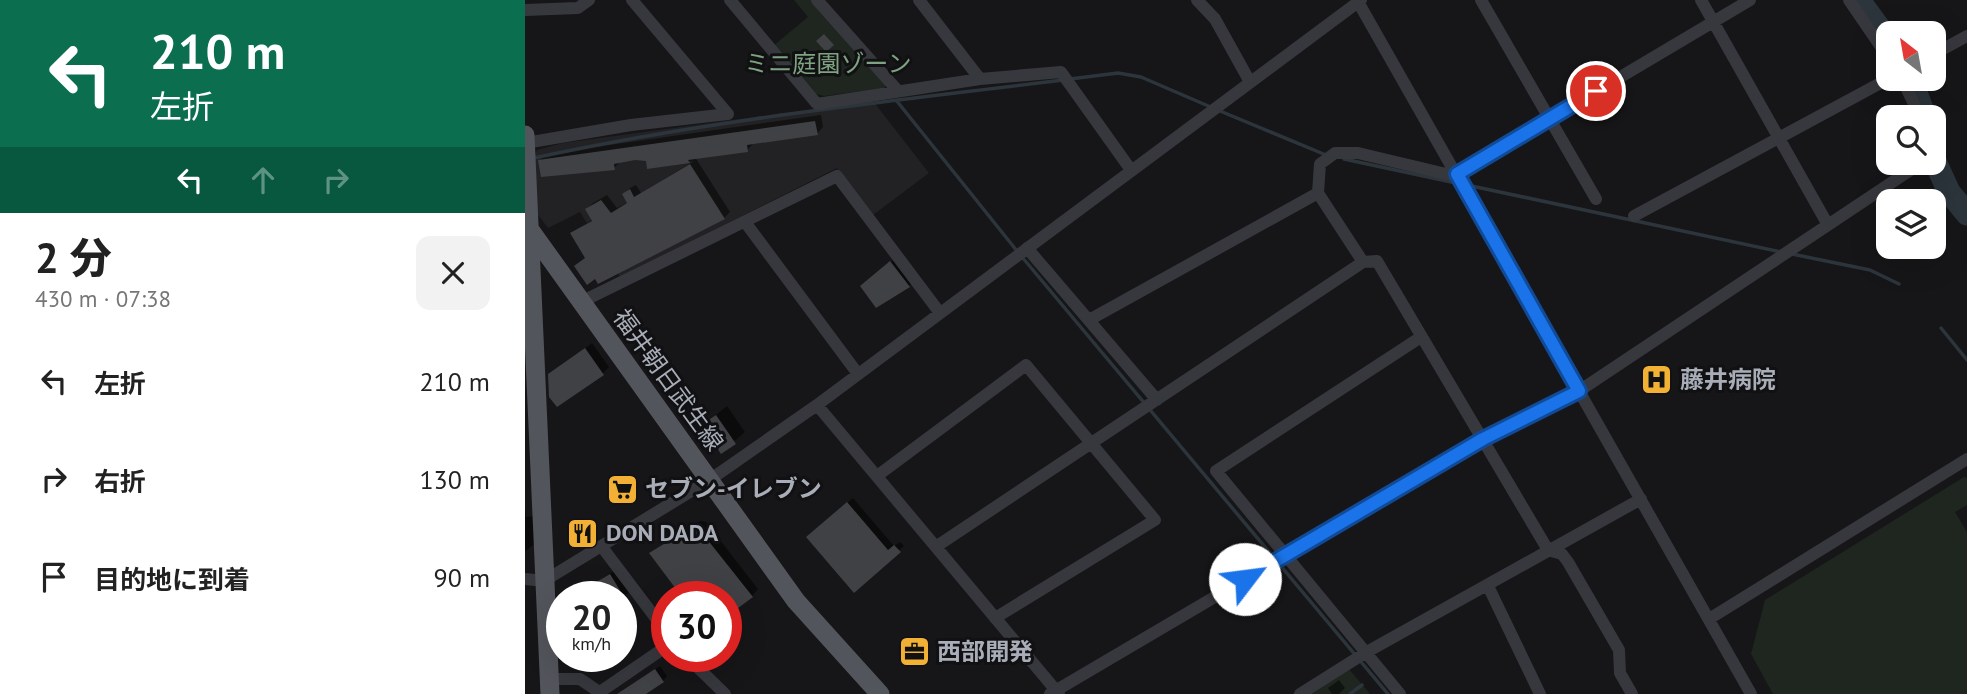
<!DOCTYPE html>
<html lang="ja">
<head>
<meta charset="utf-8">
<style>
	:root { --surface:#fff; --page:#f2f2f2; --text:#222; --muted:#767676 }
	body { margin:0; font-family:"PT Sans","Noto Sans JP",sans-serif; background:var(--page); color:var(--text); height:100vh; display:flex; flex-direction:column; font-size:26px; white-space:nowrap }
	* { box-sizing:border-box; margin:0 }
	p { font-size:23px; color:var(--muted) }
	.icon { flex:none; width:38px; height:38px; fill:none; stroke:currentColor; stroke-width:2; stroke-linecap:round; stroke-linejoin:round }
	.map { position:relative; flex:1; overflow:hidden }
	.sheet { display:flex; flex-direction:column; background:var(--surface); width:525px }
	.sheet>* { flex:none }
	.top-card { background:#0b6e4f; color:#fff; overflow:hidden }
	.needle { width:46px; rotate:329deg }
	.controls { position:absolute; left:1351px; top:21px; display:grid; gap:14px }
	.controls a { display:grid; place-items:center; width:70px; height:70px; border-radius:14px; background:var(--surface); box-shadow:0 7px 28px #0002; font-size:35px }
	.speed { position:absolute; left:21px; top:581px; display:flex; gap:14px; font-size:35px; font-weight:700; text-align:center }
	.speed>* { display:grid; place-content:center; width:91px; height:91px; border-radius:50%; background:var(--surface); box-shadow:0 7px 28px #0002; line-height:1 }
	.speed small { font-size:18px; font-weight:400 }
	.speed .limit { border:10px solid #d22; background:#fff; color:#111 }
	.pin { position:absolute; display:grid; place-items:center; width:60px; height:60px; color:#fff; margin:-30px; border:4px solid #fff; border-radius:50%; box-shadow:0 2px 7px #0007 }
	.me { position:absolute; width:77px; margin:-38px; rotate:60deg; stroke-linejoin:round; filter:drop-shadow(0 0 5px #0008) }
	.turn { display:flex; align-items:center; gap:24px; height:147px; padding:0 35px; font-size:32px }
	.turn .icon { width:91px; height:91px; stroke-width:2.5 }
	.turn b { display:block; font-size:49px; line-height:60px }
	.lanes { display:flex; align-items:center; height:66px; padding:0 35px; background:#0003; justify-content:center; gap:35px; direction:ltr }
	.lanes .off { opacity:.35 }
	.round { display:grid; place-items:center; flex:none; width:74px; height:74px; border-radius:14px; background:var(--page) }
	.head { display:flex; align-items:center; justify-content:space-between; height:119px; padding:0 35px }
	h1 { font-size:42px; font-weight:800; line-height:52px }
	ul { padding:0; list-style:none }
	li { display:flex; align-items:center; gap:21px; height:98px; padding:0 35px }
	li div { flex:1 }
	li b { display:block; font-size:26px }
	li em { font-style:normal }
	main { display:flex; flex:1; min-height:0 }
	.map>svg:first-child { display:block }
</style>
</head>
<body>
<main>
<section class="sheet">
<div class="top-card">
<div class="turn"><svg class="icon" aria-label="left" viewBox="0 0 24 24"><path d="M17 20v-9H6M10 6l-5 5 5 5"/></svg><div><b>210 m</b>左折</div></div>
<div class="lanes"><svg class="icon" aria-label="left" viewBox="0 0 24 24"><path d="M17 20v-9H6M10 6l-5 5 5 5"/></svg><svg class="icon off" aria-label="ahead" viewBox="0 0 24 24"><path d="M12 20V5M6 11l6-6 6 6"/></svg><svg class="icon off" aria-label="right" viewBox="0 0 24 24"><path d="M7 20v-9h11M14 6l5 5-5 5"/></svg></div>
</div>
<div class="head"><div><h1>2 分</h1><p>430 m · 07:38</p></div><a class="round"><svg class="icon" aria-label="close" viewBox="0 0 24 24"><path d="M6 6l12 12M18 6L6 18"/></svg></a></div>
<ul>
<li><svg class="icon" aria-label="left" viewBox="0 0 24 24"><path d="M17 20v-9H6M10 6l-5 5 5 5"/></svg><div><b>左折</b></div><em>210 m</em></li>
<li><svg class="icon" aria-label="right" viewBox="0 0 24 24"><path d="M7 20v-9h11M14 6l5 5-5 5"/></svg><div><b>右折</b></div><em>130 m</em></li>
<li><svg class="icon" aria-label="arrive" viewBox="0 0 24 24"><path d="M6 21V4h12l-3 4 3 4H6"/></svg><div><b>目的地に到着</b></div><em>90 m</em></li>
</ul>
</section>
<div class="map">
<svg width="1442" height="694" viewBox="0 0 1442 694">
	<rect width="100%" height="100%" fill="#161618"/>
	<!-- built -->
	<path fill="#222225" d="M348,101L404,173L348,215L312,168L95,277L55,212L23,228L7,207L9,156L12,150L38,143Z"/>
	<!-- green -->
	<path fill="#1e261f" d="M269,0H288L361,82L360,88L299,96L288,93L248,46L283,17Z
		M1439,477L1442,478V505L1430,512L1442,532V694H1248L1226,654L1240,600Z
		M824,669L845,694H784Z"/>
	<!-- shadow -->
	<path fill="#0007" d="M296,115L298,127L292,134L228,144L222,150L170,157L205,212L199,218L61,257L48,234L68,219L62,209L68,203L82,195L92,208L103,202L99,194L105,188L111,185L116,193L169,161L124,167L122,159L109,158L95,162L89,168L15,160L21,154Z
		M371,258L388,281L384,286L342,282Z
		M67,343L84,367L77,374L25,375Z
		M202,406L220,432L197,452L178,425Z
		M328,498L369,546L375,542L379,546L329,591L289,532Z
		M0,507L1,517L9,516L10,544L0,551Z
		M66,521L72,531L69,533L52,529Z
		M175,521L181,522L233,589L227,596L201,597L127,553Z
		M90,570L104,592L99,597L57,592Z
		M395,637L403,647L386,662L378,652Z
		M135,666L142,676L138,681L118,694H95Z
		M814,680L820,688L814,694H807L803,688Z"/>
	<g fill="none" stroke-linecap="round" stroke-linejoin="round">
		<!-- stream -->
		<path stroke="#2c353c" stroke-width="3.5" d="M545,79L593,73L616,77L688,108
			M371,100L492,251
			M695,111L801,155
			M9,158C183,120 361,102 538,80
			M819,159L931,183
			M942,185L1256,252
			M1267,254L1345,270L1374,284
			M497,257L863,694
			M1416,328L1442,360
			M825,694L837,685"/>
		<!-- river -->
		<path stroke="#2c353c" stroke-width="23" d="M1334,0L1363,40
			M1386,79L1400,117
			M1409,159L1424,192L1442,214"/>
	</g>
	<!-- building -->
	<path fill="#404145" d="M299,34L309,45L301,52L291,41Z
		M290,121L293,135L222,145L223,152L163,160L165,163L122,169L121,161L110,160L89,164L90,170L16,177L13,160Z
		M165,164L200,219L73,284L70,279L62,285L49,266L60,258L45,233L67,221L60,209L76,200L86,213L102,203L97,194L105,189L109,197Z
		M365,261L385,287L351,308L335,286Z
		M60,348L79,375L32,407L24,397L23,374Z
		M191,415L211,444L196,454L176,425Z
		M322,502L363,550L369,545L376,552L329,593L281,537Z
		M63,522L70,535L54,544L47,531Z
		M167,527L174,529L228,597L201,617V597H157L124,553Z
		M85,574L99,597H46Z
		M392,639L402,651L386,665L376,652Z
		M130,669L139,682L121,694H92Z"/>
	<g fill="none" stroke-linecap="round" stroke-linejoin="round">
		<!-- minor -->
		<path stroke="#37383d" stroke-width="12" d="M107,0L203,114
			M205,0L292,104L455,79L536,72L606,170
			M292,0L373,91
			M394,0L455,79
			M672,0L690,19L725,82
			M832,0L1226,694
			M956,0L1071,199
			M1176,0L1303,225
			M1324,0L1363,57
			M0,10L53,8L64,0
			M1409,54L1442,36
			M1377,79L1389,104L1391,117
			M0,143L106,125L203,114
			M932,174L1225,0
			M1109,216L1363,79
			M220,222L333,374
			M502,248L632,400
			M838,262L793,193L795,164L810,153H833L934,177
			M56,302L312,176L415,313
			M564,320L793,193
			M292,405L534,694
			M352,476L501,365L630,520L470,618
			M412,546L838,262L852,261L1023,550L1037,554L1043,562L1094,650L1095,673L1107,694
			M77,547L142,633
			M0,579L19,581L186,479L292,405L836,0
			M963,586L1015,694
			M1184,619L1442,459
			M161,656L200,694
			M24,679H55L77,694
			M75,692L142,646
			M525,694L958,439L1054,391L1396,163
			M775,694L840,653L1116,499
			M875,694L691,471L896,337"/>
		<!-- primary -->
		<path stroke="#53555c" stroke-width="19" d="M0,135L25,694
			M0,223L271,601L355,694"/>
	</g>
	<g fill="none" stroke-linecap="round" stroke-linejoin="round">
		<defs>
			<path id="route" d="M720,579L958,439L1054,391L932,174L1071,91"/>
		</defs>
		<!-- route casing -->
		<use href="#route" stroke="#114b97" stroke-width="18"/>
		<!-- route -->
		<use href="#route" stroke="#1a73e8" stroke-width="12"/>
	</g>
	<!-- icons -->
	<defs>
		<symbol id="hospital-square" viewBox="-11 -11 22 22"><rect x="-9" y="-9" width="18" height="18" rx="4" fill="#f2b134" stroke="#111113"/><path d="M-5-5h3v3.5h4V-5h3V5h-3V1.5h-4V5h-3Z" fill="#111"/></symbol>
		<symbol id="supermarket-square" viewBox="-11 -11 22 22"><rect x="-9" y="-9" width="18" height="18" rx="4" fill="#f2b134" stroke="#111113"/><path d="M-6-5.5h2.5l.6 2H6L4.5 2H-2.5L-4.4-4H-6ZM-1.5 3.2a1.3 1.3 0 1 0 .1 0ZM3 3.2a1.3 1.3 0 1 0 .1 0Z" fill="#111"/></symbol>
		<symbol id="restaurant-square" viewBox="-11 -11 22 22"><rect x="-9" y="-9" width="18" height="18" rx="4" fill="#f2b134" stroke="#111113"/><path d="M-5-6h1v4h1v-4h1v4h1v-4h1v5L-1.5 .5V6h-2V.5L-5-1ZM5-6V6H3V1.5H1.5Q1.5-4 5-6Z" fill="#111"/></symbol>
		<symbol id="office-square" viewBox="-11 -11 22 22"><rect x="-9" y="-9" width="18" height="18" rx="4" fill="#f2b134" stroke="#111113"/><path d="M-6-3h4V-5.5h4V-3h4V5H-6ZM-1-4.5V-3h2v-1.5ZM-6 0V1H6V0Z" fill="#111"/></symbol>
	</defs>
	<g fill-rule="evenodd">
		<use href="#hospital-square" x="1114" y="362" width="35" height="35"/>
		<use href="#supermarket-square" x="80" y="472" width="35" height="35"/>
		<use href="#restaurant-square" x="40" y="516" width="35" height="35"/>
		<use href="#office-square" x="372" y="634" width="35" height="35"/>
	</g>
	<g text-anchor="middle" stroke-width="6" stroke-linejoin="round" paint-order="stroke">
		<!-- park labels -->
		<g font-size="24" fill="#7fa381" stroke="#111113">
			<text x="303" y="72">ミニ庭園ゾーン</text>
		</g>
		<!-- street labels -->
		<g font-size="24" fill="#a8adb8" stroke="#111113">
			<text transform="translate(143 380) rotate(54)" y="8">福井朝日武生線</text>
		</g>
		<!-- poi labels -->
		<g font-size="24" font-weight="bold" fill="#a8adb8" stroke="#111113" text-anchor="start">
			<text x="1155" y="388">藤井病院</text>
			<text x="120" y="497">セブン-イレブン</text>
			<text x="81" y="541">DON DADA</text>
			<text x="412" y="660">西部開発</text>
		</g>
	</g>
</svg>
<div class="controls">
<a><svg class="needle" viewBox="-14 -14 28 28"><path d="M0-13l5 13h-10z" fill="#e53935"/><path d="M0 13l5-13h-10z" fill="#767676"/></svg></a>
<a><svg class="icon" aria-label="search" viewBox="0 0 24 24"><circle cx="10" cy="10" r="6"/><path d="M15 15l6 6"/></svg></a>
<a><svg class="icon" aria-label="layers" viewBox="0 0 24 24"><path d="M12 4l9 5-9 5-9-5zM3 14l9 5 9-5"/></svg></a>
</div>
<div class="speed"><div>20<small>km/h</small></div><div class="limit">30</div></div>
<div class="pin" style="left:1071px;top:91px;background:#d93025"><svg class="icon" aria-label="arrive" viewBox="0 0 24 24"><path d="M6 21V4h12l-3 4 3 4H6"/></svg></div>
<svg class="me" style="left:720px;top:579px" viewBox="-20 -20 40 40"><circle r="19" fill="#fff"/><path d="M0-13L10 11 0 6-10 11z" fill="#1a73e8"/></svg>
</div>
</main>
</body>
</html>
